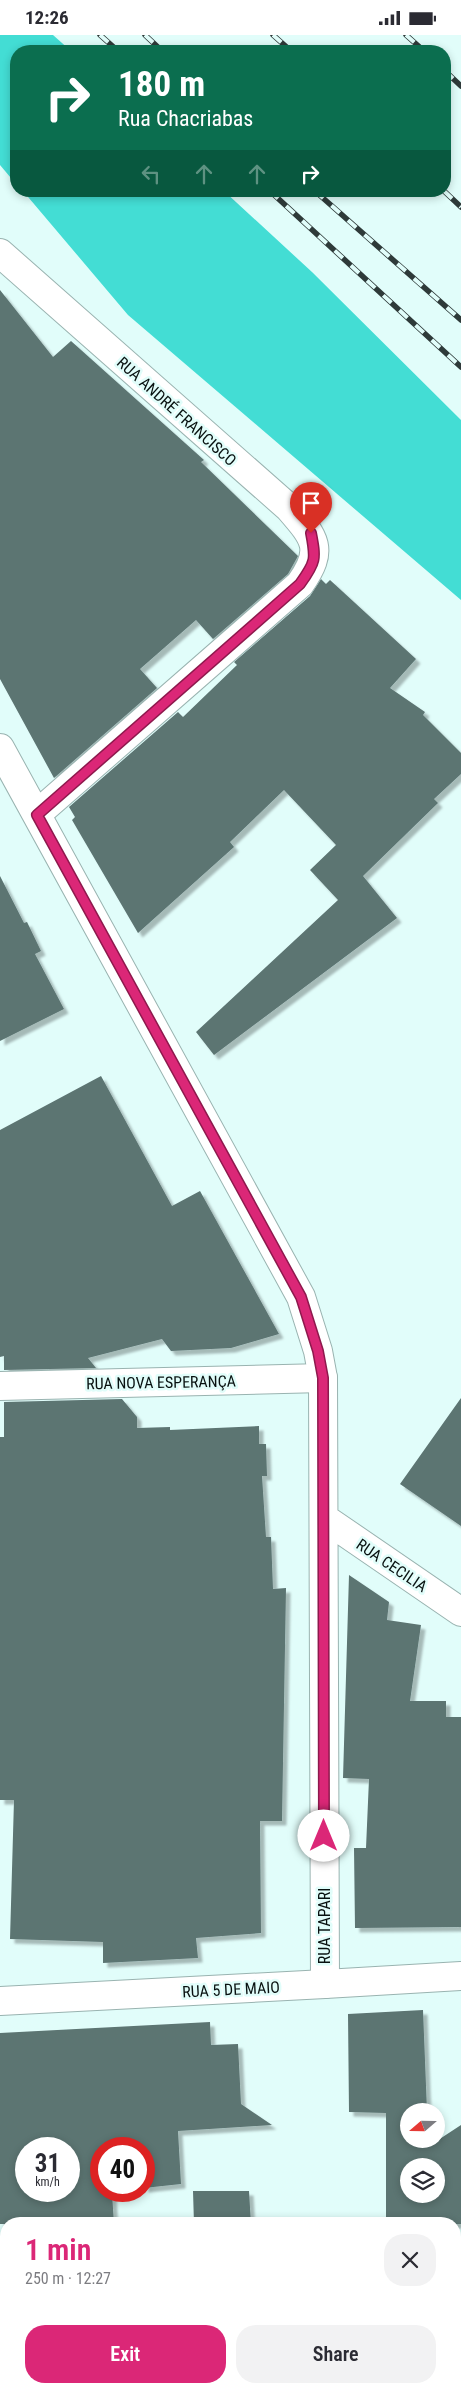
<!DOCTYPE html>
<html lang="en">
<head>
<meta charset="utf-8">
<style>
	:root { --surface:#fff; --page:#f2f2f3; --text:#2b2b33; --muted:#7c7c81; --accent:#db2777 }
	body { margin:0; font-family:"Roboto Condensed",sans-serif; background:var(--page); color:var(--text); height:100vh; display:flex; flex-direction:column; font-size:19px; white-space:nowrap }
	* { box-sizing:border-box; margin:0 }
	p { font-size:16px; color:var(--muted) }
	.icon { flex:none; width:28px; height:28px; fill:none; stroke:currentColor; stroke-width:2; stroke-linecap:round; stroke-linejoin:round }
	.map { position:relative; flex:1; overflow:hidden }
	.side { position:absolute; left:0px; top:2182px; width:461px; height:176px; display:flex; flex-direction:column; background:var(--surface); border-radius:20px 20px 0 0; box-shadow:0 2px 8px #0003 }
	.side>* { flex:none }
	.top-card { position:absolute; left:10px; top:10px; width:441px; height:152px; border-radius:20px; box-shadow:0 2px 8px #0003; background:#0b6e4f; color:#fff; overflow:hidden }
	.needle { width:32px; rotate:250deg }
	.tools { position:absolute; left:400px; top:2068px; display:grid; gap:10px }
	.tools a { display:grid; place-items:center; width:45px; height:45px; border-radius:50%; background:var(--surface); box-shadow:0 2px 8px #0003; font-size:25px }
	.speed { position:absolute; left:15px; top:2102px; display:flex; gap:10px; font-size:25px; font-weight:700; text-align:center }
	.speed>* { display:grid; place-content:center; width:65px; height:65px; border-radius:50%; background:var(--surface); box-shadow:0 2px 8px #0003; line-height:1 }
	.speed small { font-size:12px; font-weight:400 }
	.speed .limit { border:8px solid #d22; background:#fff; color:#111 }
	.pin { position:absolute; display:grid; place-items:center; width:42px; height:42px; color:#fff; margin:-51px -21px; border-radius:50% 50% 50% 0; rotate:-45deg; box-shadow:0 0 5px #0007 }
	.pin .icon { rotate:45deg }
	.me { position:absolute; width:55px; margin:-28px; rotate:0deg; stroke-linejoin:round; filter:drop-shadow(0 0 4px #0008) }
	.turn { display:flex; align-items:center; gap:18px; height:105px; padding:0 25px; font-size:22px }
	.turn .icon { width:65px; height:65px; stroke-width:2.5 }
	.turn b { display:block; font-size:35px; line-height:42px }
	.lanes { display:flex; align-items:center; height:48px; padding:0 25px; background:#0003; justify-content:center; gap:25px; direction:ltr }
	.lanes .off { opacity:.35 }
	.round { display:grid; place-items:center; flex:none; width:52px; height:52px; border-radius:20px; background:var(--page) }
	.head { display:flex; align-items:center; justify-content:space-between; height:85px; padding:0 25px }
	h1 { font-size:30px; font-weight:600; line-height:38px; color:var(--accent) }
	.button { display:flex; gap:10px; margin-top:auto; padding:10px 25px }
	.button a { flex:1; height:58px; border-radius:20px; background:var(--accent); color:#fff; font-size:20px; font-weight:600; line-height:58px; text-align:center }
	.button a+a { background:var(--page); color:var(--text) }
	.status { display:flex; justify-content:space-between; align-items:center; height:35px; padding:0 25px; background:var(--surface); direction:ltr }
	.status svg { height:14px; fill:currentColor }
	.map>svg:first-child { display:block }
</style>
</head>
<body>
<div class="status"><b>12:26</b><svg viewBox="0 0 49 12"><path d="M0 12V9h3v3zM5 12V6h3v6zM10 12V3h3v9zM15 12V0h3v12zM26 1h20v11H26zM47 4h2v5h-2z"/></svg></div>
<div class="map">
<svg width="461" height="2358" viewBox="0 0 461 2358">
	<defs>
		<filter id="shadow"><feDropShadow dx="4.5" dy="4.5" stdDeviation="1" flood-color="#0004"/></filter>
	</defs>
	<rect width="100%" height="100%" fill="#e1fdfa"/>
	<!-- green -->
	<path fill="#43ddd4" d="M0,0H53L71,16H16V149L0,130Z
		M23,156H224L312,237L461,385V565L128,280Z"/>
	<!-- building -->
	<path fill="#5c7472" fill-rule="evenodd" filter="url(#shadow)" d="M0,255L53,322L71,306L204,425L201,427L298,521L288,539L213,604L196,585L140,634L157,653L54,743L0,644Z
		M321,544L326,549L330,545L416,624L390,653L425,677L423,680L461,718V739L434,764L438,768L363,841L397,883L214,1020L196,997L338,865L310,835L336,810L284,755L230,807L234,812L138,898L72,785L75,782L69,772L178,677L183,682L237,630L234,627L310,561Z
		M0,841L24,888L27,887L41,916L35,919L64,974L0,1006Z
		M101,1041L172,1171L200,1156L279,1299L231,1313L171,1316L162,1304L88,1323L96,1333L4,1335V1321L0,1322V1095Z
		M461,1363V1491L400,1449Z
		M122,1364L137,1382V1393L170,1392V1395L259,1391V1409H266L267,1441H262L266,1502H271L273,1554L286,1553L282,1786H260L261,1898L196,1903L198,1923L103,1928V1907L10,1904L14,1765H0V1402H4V1367Z
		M349,1540L389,1567L387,1585L421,1590L410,1666H446V1682H461V1892L355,1893L354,1813H366L369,1744L343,1743Z
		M423,1975L427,2076H409V2104H429V2111L461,2090V2189H386V2078L349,2077L348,1979ZM409,2131H436V2159H409Z
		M210,1987L211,2010L238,2009L241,2069L272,2090L178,2096L181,2149L144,2153V2114H101V2156H122L112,2158L114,2189H0V1998ZM26,2114H69V2156H26Z
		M193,2156H249L251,2189H194Z"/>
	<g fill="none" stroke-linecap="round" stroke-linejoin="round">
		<defs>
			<path id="minor" d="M0,218L289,473C315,503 325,514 300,549L37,779
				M0,1351L323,1343
				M0,1966L325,1949"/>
			<path id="tertiary" d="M0,713L301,1262L318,1316L323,1343L325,1949L461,1941
				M324,1483L461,1577"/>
		</defs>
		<!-- minor casing -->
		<use href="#minor" stroke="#99b3b0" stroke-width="30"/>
		<!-- tertiary casing -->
		<use href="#tertiary" stroke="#99b3b0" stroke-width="30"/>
		<!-- minor -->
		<use href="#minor" stroke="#fff" stroke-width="28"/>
		<!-- tertiary -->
		<use href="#tertiary" stroke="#fff" stroke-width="28"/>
		<defs>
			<path id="rail" d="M100,0L118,16
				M145,0L162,16
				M273,0L291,16
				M406,0L424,16
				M445,36L461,51
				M270,156L461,332
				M315,156L461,285
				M444,156L461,172"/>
		</defs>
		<!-- rail casing -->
		<use href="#rail" stroke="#2e3a39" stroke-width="5.5"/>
		<!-- rail -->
		<use href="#rail" stroke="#e1fdfa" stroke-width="4" stroke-dasharray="11" stroke-linecap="butt"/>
	</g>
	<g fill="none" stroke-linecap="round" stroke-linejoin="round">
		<defs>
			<path id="route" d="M311,498C316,524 316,527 300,549L37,780L301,1262L318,1316L323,1343L324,1801"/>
		</defs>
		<!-- route casing -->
		<use href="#route" stroke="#8e194d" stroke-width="12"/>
		<!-- route -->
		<use href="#route" stroke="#db2777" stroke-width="9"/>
	</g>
	<g text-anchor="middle" stroke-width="5" stroke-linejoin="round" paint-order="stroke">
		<!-- street labels -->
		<g font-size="16" fill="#081110" stroke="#e1fdfa">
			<text transform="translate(177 376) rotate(42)" y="6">RUA ANDRÉ FRANCISCO</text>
			<text transform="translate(161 1347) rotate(-1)" y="6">RUA NOVA ESPERANÇA</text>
			<text transform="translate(392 1530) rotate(34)" y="6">RUA CECILIA</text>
			<text transform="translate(324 1891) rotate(-90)" y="6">RUA TAPARI</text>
			<text transform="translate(231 1954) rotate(-3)" y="6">RUA 5 DE MAIO</text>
		</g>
	</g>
</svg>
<div class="tools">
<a><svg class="needle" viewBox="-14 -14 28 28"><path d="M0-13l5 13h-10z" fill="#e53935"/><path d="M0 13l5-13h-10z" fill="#7c7c81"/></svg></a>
<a><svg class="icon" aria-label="layers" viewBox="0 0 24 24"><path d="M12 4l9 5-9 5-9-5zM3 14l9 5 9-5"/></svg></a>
</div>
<div class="speed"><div>31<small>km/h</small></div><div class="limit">40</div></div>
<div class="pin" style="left:311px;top:498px;background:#d93025"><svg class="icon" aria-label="arrive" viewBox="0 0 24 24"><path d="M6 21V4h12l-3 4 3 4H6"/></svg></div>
<svg class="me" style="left:324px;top:1801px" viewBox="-20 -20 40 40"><circle r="19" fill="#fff"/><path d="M0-13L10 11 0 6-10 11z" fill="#db2777"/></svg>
<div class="top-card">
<div class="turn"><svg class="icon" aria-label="right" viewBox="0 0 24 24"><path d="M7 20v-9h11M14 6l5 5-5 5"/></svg><div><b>180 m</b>Rua Chacriabas</div></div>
<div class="lanes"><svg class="icon off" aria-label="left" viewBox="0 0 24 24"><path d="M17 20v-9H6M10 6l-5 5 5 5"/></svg><svg class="icon off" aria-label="ahead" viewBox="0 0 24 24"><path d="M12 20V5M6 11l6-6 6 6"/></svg><svg class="icon off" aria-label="ahead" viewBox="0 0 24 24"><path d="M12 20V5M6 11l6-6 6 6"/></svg><svg class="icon" aria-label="right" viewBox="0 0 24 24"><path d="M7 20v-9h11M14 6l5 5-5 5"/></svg></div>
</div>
<section class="side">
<div class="head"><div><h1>1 min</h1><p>250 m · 12:27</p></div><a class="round"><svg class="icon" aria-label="close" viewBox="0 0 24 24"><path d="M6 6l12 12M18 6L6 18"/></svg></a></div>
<div class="button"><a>Exit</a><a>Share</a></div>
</section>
</div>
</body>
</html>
